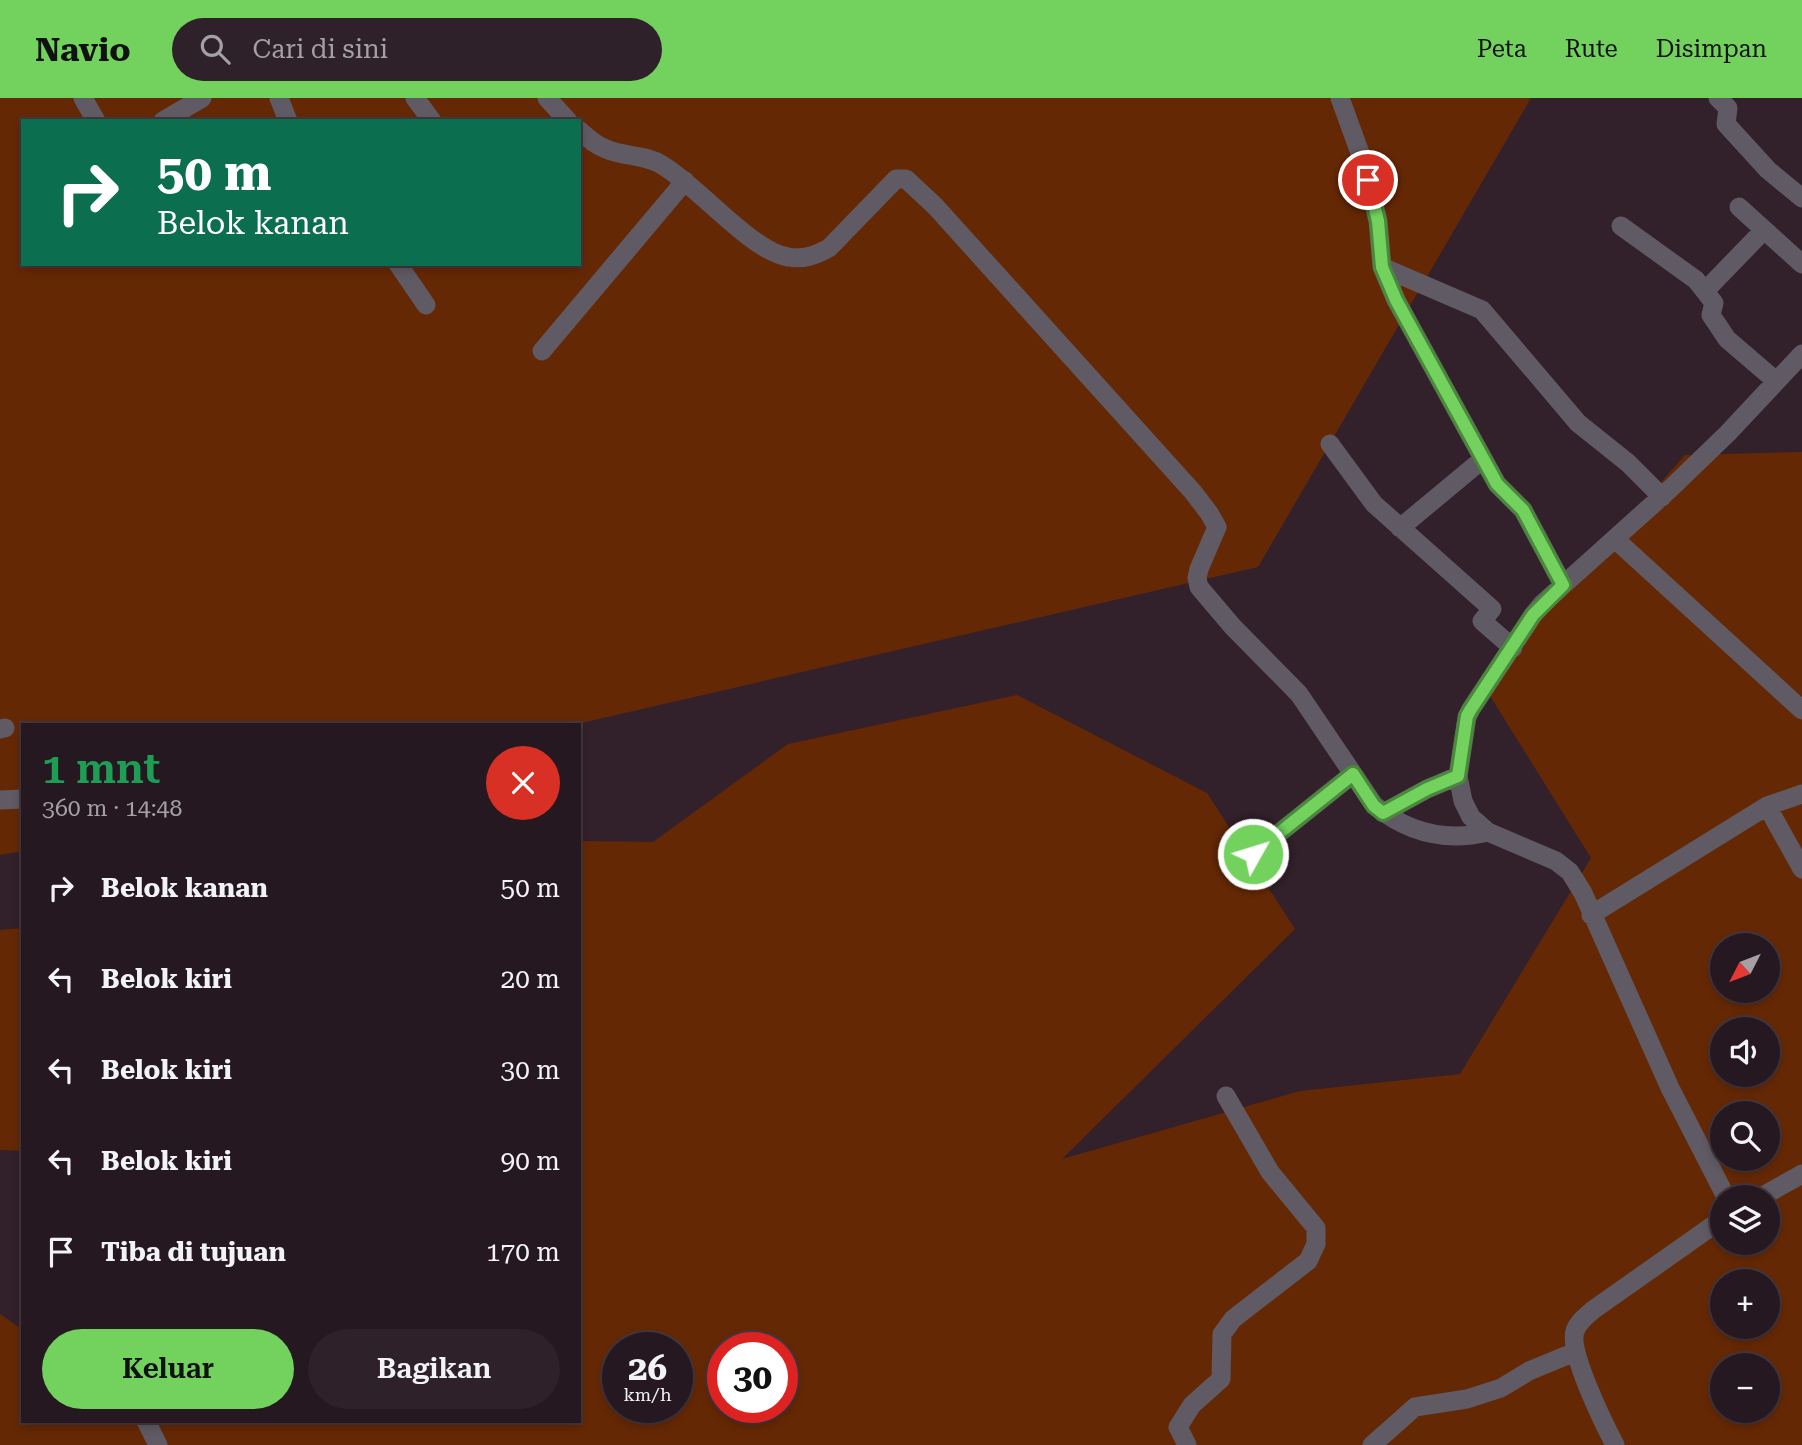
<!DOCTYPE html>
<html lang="id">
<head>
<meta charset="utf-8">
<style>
	:root { --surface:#261820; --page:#2e2129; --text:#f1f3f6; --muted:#a4a0a5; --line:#42373e; --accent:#72d25d }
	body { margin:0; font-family:"Roboto Serif",serif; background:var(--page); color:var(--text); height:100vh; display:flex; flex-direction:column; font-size:26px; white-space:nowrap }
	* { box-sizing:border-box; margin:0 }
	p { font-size:23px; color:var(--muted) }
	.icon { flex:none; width:38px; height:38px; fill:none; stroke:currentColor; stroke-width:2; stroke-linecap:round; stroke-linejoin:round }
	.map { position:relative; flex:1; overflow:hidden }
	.drawer { position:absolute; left:21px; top:625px; width:560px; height:700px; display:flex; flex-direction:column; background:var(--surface); border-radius:0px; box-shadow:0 4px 10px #0003,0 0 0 2px var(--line) }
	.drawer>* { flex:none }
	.banner { position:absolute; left:21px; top:21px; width:560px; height:147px; border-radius:0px; box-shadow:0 4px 10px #0003,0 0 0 2px var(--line); background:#0b6e4f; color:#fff; overflow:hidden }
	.needle { width:46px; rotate:228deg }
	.buttons { position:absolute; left:1710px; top:835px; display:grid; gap:14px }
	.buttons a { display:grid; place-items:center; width:70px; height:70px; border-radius:50%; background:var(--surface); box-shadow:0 4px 10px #0003,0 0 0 2px var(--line); font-size:35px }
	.speed { position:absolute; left:602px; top:1234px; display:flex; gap:14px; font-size:35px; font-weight:700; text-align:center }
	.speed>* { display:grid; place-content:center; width:91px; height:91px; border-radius:50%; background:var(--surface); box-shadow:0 4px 10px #0003,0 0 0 2px var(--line); line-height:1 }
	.speed small { font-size:18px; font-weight:400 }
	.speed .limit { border:10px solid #d22; background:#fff; color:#111 }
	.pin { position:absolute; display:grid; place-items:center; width:60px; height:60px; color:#fff; margin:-30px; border:4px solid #fff; border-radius:50%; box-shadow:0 2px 7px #0007 }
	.me { position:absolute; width:77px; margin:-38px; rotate:51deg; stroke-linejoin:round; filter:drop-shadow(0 0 5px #0008) }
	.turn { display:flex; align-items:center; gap:24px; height:147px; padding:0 21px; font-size:32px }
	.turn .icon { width:91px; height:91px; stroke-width:2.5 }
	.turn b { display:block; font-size:49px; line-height:60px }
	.round { display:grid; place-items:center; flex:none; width:74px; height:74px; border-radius:37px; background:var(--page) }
	.headline { display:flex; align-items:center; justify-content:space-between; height:119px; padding:0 21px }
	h1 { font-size:42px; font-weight:600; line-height:52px; color:#1e9e55 }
	.action { display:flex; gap:14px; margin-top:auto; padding:14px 21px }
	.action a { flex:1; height:80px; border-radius:42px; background:var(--accent); color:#111; font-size:28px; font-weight:600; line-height:80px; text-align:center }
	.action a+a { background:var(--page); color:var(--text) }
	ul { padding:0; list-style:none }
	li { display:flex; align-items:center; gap:21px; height:91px; padding:0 21px }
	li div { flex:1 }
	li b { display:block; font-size:26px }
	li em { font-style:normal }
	header { display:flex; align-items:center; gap:42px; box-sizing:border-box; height:98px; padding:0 35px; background:var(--accent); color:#111 }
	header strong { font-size:33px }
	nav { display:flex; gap:38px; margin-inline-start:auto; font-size:24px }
	.search { width:490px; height:63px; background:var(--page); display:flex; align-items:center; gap:18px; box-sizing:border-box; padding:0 24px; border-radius:38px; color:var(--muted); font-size:26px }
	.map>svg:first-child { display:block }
</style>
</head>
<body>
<header>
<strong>Navio</strong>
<div class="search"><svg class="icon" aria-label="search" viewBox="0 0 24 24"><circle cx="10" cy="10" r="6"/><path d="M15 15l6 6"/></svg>Cari di sini</div>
<nav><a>Peta</a><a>Rute</a><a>Disimpan</a></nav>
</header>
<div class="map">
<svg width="1802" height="1347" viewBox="0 0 1802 1347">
	<rect width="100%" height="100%" fill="#32202b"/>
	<!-- green -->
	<path fill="#652805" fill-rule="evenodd" d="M0,0H1531L1258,469L577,626H23V753L0,757ZM23,23H579V166H23Z
		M1802,354V1347H0V1216L23,1232V1323H579V743L653,744L788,646L1017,597L1207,695L1295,831L1062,1061L1300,993L1460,976L1591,760L1482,585L1685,357ZM1722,847H1768V892H1722ZM1722,931H1768V976H1722ZM1722,1015H1768V1060H1722ZM1722,1099H1768V1144H1722ZM1722,1183H1768V1228H1722ZM618,1250H677V1309H618ZM723,1250H782V1309H723ZM1722,1267H1768V1312H1722Z
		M23,830V1053L0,1052V832Z"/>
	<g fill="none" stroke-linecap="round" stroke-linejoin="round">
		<!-- minor -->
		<path stroke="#5f5a63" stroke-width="19" d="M83,0L96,23
			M279,0L288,23
			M415,0L432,23
			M547,0L568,23
			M1340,0L1364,66L1378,123L1382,169L1396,202L1497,386L1523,412L1563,487
			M1718,0L1728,10L1726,26L1768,72L1802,100
			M163,23L202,0
			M579,32C588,40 595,47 606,51C624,59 645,56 662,67C698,88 751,153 788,159C804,162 816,157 829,150L896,81H906L935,108L1193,394L1209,415L1217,429L1199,471L1197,480L1199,489L1233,529L1299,596L1374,707C1408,735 1446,744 1488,734
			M1739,109L1802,166
			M1621,128L1696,182L1714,205L1711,217L1727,241L1776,283
			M398,166L426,207
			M1382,169L1482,212L1578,325L1628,365L1662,399
			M1705,193L1764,132
			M542,253L685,83
			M1330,346L1374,406L1492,511L1482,523L1513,550
			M1400,430L1483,361
			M1615,441L1802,612
			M0,631L5,630
			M0,702L23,701
			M1767,708L1802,771
			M1383,715L1427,691L1458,678
			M1253,756L1353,676
			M1591,817L1767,708L1802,696
			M1726,1099L1670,990L1583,795L1570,774L1556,763L1488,734L1471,719L1463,703L1458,678L1467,619L1471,611L1533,517L1542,506L1670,391L1728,335L1802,256
			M1761,1099L1802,1076
			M146,1323L158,1347
			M1187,1347L1178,1329L1192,1307L1221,1281L1222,1236L1233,1221L1308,1163L1316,1146V1130L1270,1074L1226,998
			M1372,1347L1415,1309L1467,1301L1501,1290L1529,1273L1575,1254
			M1615,1347C1604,1326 1568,1253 1575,1233C1578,1224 1586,1218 1593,1212L1715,1126L1722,1116"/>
	</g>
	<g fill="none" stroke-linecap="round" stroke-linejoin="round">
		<defs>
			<path id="route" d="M1253,756L1353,676L1374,708L1383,715L1427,691L1458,678L1467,618L1471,611L1533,517L1563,487L1523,412L1497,386L1396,202L1382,169L1378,123L1368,82"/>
		</defs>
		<!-- route casing -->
		<use href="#route" stroke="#4a883c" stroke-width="18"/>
		<!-- route -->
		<use href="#route" stroke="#72d25d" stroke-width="12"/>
	</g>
</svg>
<div class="buttons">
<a><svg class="needle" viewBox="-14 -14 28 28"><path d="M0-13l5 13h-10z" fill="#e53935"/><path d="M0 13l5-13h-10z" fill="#a4a0a5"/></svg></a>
<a><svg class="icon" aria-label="sound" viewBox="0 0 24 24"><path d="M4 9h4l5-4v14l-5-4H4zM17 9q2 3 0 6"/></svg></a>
<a><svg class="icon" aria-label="search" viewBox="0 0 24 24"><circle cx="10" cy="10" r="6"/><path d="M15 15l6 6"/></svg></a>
<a><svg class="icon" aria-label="layers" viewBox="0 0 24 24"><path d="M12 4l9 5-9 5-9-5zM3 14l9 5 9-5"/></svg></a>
<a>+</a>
<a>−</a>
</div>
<div class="speed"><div>26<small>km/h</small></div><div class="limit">30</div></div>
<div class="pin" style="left:1368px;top:82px;background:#d93025"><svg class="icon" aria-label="arrive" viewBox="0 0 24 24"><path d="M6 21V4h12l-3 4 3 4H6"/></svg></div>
<svg class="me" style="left:1253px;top:756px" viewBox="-20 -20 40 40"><circle r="17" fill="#72d25d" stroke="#fff" stroke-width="3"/><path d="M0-11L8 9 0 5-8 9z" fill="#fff"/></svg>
<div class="banner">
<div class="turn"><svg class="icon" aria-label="right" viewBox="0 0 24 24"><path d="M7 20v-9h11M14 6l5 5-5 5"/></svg><div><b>50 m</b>Belok kanan</div></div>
</div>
<section class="drawer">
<div class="headline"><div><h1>1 mnt</h1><p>360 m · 14:48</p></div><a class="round" style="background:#d93025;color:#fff"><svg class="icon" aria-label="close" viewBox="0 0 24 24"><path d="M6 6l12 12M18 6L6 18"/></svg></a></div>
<ul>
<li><svg class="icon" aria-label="right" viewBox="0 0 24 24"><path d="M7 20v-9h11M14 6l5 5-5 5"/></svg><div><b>Belok kanan</b></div><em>50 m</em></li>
<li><svg class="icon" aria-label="left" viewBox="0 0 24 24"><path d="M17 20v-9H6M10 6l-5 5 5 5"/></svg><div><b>Belok kiri</b></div><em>20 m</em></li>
<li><svg class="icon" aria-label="left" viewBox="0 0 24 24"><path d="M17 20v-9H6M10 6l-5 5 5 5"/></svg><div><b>Belok kiri</b></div><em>30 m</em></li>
<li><svg class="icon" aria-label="left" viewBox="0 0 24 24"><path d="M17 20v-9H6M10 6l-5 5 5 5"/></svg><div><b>Belok kiri</b></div><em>90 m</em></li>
<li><svg class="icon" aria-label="arrive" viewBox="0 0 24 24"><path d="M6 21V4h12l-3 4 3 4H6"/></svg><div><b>Tiba di tujuan</b></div><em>170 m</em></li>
</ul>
<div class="action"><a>Keluar</a><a>Bagikan</a></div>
</section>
</div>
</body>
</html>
